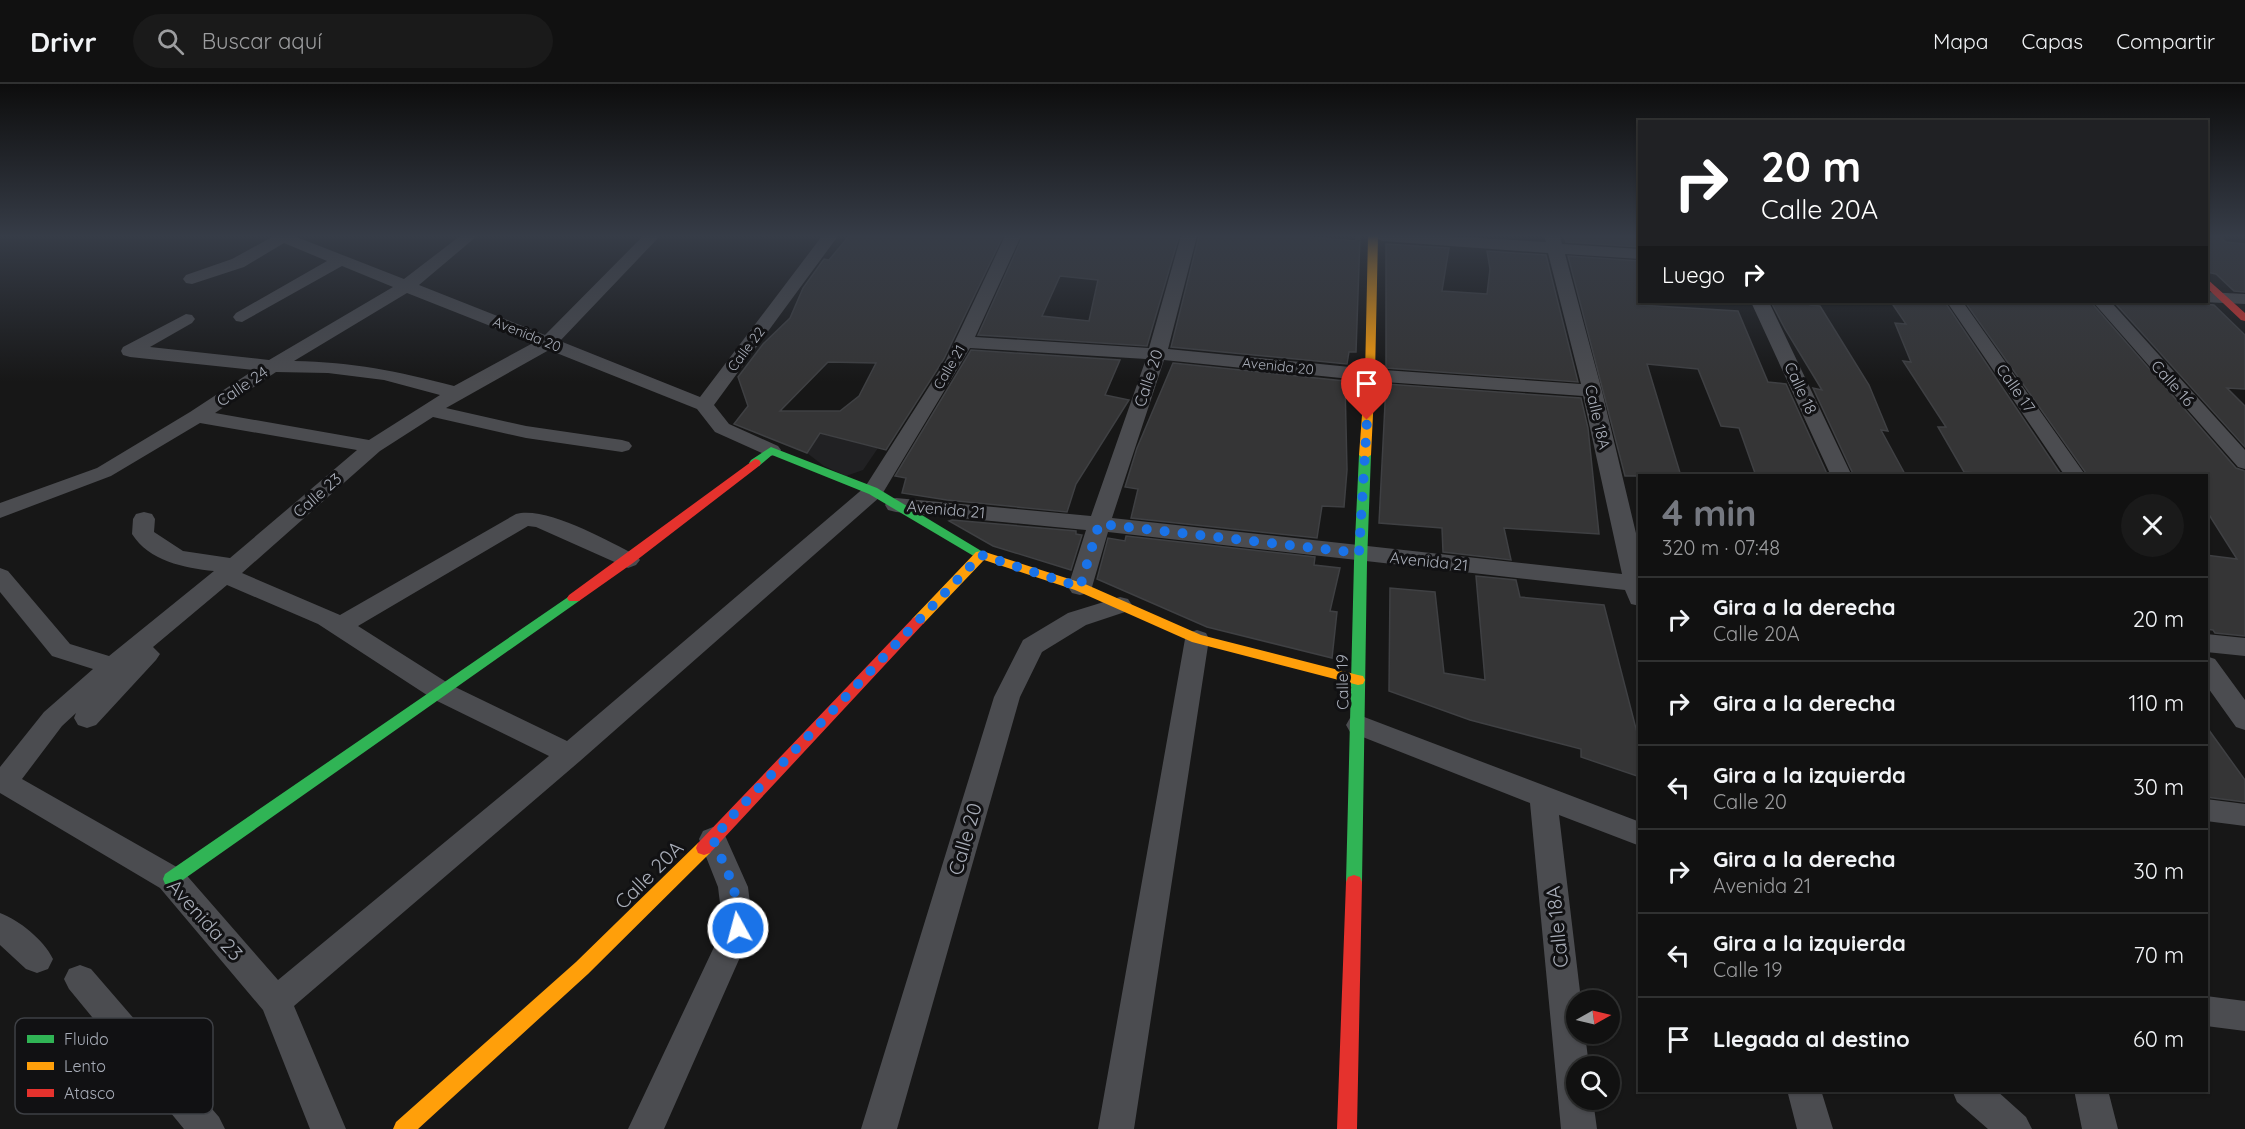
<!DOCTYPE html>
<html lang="es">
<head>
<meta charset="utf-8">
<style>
	:root { --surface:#111; --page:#1a1a1a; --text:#f1f3f6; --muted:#9c9d9f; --line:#303131; --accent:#757880 }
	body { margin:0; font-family:Quicksand,sans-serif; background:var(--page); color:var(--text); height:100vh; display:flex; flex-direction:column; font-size:22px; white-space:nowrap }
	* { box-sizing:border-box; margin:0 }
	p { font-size:20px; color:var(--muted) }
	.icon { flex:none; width:33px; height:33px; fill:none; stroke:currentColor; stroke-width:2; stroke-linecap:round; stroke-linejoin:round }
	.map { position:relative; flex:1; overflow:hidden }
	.drawer { position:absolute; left:1638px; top:390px; width:570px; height:618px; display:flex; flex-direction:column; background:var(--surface); border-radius:0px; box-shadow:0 2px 4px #0004,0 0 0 2px var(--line) }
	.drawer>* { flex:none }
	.hud { position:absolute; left:1638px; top:36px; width:570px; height:183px; border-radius:0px; box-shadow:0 2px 4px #0004,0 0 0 2px var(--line); background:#202124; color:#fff; overflow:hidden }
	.needle { width:39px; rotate:82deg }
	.buttons { position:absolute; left:1566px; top:906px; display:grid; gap:12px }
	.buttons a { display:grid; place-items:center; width:54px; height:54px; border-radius:50%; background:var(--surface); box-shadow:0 2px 4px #0004,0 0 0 2px var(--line); font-size:30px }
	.pin { position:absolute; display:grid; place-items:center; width:51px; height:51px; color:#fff; margin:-62px -26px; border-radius:50% 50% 50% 0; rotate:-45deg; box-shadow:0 0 6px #0007 }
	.pin .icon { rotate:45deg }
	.me { position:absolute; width:66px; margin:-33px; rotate:353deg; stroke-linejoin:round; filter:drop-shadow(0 0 4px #0008) }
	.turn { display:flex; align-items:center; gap:21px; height:126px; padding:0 24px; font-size:27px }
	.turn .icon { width:78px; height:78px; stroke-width:2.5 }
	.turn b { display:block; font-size:42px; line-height:51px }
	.then { display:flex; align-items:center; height:57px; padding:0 24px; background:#0003; gap:12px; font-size:22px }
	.round { display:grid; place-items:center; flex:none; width:63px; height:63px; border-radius:32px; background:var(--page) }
	.overview { display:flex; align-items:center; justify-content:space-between; height:102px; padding:0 24px }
	h1 { font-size:36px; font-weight:700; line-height:45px; color:var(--accent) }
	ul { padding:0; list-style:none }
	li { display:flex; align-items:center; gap:18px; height:84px; padding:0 24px; border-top:2px solid var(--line) }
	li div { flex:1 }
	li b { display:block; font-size:22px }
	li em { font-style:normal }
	header { display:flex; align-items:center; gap:36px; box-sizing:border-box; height:84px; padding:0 30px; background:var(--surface); border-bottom:2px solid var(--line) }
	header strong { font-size:28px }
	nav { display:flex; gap:33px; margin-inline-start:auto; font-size:21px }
	.search { width:420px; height:54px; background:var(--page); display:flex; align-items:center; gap:15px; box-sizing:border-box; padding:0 21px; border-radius:33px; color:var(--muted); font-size:22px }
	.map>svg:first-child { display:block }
</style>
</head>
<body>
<header>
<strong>Drivr</strong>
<div class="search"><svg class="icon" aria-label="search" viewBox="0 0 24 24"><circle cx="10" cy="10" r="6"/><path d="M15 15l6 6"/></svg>Buscar aquí</div>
<nav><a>Mapa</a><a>Capas</a><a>Compartir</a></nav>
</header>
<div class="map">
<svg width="2245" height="1045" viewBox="0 0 2245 1045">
	<rect width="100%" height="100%" fill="#171717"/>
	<!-- built -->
	<path fill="#212123" d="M820,349L878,364L863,386L846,392L824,382L807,369Z"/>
	<!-- building -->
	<path fill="#353536" stroke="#3f4043" stroke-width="1.5" fill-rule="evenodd" d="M849,152H1003L944,275L886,366L820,349L807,369L734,340L748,322L738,293L763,260L790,234L803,204L824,175L829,176ZM828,278L876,279L859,312L840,327H780Z
		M1023,152H1179L1147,262L978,251ZM1060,192L1098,196L1089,237L1042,232Z
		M1199,152H1297L1356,157V152H1360L1356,268H1349L1347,280L1171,263Z
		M1564,152H1640V163L1566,158Z
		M2206,152H2219L2226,158L2245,160V208L2234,207L2216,190L2206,188Z
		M1386,160L1449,164L1442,207L1487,210L1490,185L1487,167L1546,171L1578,298L1386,284Z
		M1568,172L1640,177V221L1738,227L1768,298L1786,300L1828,392H1756L1739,344L1721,342L1698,285L1647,280L1681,392H1625Z
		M1771,218H1808L1810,221L1820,222L1869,301L1888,347L1881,346L1906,392H1854L1813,304L1822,306L1785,245Z
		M1891,218H1945L2062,392H1978L1976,389L1964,388L1938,343H1946L1903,277L1911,278L1895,239L1906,240Z
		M1965,218H2091L2236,384L2245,387V552L2215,549L2213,546L2206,545V471L2237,475L2206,426V392H2088Z
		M2114,218H2201L2203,220L2214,221L2245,251V305L2227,304L2245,322V363Z
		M971,266L1120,276L1105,311L1129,316L1076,400L1067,428L947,416L902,409L906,394L895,392Z
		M1173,279L1345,297L1347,386L1344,423L1322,422L1317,454L1131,434L1138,405L1125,403L1137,364Z
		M1386,300L1581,314L1588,344L1599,450L1504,444L1511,476L1443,468L1442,444L1379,439Z
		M952,436L1076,447V450L1082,451L1071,486L993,462L949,437Z
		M1126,452L1315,473L1314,481L1340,484L1330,527L1337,528L1332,574L1207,543L1097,495L1108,454L1125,457Z
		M1476,492L1516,496L1520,513L1604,521L1640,660V693L1581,673V665L1470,636L1389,607L1390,504L1435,508L1444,589L1485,596Z
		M2206,642L2245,696V718L2206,713Z"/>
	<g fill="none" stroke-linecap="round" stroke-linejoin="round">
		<!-- street -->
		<path fill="#4b4c50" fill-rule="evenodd" d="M274,152H294L404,195L460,152H477L419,201L545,251L643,152H660L560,257L700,313L822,152H838L714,321L729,340L778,362L781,366L778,370L771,372L764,370L715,348L697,325L549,266L446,324L526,342L622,356L629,358L632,362L629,366L622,368L526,354L433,333L380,367L242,489L340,531L516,430C547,422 607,457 636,471L640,476L636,481L628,484L536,443L528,442L358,542L451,601L567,657L865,403L946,276L1005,152H1021L975,253L1149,264L1181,152H1197L1168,265L1370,285L1581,300L1548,169L1382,157L1374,152H1445L1546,158L1544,152H1560L1562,160L1640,165V175L1565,170L1602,307L1640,466V522L1631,520L1625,506L1108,448L1092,503L1088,509L1080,511L1072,509L1068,503L1086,446L896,428L888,426L885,421L888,416L896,414L1091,432L1146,275L970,264L881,412L580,677L294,922L346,1045H310L263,926L160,804L0,709V683L44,628L93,585L52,572L0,508V484L8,487L70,560L109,572L214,487C184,484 149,477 132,450L133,435L136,430L144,428L152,430L155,435L154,448L183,467L230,474L357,366L200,339L111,392L0,434V419L97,384L190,328L254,286L130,273L123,271L121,267L123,263L186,230L192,231L195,235L192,239L150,263L269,276L393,203L342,182L242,238L236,237L233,233L236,229L327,177L284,159L244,183L192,200L186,199L183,195L186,191L232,175ZM407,209L533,259L454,302C397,287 353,278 294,277ZM1164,276L1370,297L1583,312L1622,490L1112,434ZM276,288L328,289L384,296L440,311L369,356L215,329ZM227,501L318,540L433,615L549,672L278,896L182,786L22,695L62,642L76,629L74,634L78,641L87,644L96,641L156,576L160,570L153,563Z
			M2206,208L2245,210V220L2203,218H2206Z
			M1751,218H1769L1852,392H1831Z
			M1947,218H1963L2086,392H2065Z
			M2093,218H2111L2245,366V385L2238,383Z
			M1120,513L1128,515L1132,521L1128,527L1086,541L1042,568L1020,613L897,1045H861L994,613L1023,556L1068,529Z
			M1197,546L1206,549L1209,555L1134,1045H1098L1185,555L1188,549Z
			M2206,550L2245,554V572L2206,568Z
			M2206,572L2215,575L2245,616V646L2236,643L2206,601Z
			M1359,631L1640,738V762L1559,731L1581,916H1576V950H1585L1589,982H1576V1016H1593L1597,1045H1561L1530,719L1350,648L1346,641L1350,634Z
			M2206,715L2245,720V742L2206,737Z
			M713,743L723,747L748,803L753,844L664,1045H628L723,844L718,803L699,755L703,747Z
			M0,829C19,836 44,856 53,875L48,885L37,889L26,885L0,861Z
			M80,881L91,885L219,1033L225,1045H184L69,905L64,895L69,885Z
			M2206,912L2245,917V947L2206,942Z
			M1787,1006H1821L1833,1045H1797Z
			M1952,1006H1996L2026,1033L2032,1045H1988L1957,1018Z
			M2074,1006H2108L2118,1045H2082Z"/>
		<!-- fast -->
		<path fill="#30b455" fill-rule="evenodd" d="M771,363L877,404L988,471L987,474H977L869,410L772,371L759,382H751L749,379L751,376Z
			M1365,367L1371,371L1367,478L1362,798L1360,803L1354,805L1348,803L1346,798L1354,478L1359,371Z
			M574,509L579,511L581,514L579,517L177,800L171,802L165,800L163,795L165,790Z"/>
		<!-- slow -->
		<path fill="#ff9f0a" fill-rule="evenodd" d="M1368,152H1378L1375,291L1371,371L1365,375L1359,371L1365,291Z
			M982,467L1085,500L1201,551L1358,591L1363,592L1365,596L1363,600L1358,601L1192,558L1075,506L984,476L923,540H913L911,537L913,534L976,468Z
			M704,757L710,759L712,764L710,769L588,890L418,1045H393L396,1038L576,878L698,759Z"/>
		<!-- jam -->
		<path fill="#e5322d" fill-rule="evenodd" d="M2206,194L2245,229V237L2241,236L2206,203Z
			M755,375L759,376L761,379L759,382L633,479L579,517H569L567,514L569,511Z
			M918,532L925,537L923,540L710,769L704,771L698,769L696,764L698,759L913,534Z
			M1354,791L1360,793L1362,798L1357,1045H1337L1346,798L1348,793Z"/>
	</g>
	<!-- sky -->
	<linearGradient id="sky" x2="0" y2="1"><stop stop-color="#0d0d0d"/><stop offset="0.51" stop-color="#363c47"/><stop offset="1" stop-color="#363c47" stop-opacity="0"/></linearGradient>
	<rect width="2245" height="298" fill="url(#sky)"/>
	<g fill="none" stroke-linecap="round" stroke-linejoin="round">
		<!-- route -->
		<path stroke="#1a73e8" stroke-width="10" stroke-dasharray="0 18" d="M738,844L734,803L713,755L733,731L981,471L1080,503L1099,440L1359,469L1367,336"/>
	</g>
	<g text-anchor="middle" stroke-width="6" stroke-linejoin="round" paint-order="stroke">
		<!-- far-street labels -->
		<g font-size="14" fill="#a8adb8" stroke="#111113">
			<text transform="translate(527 250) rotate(22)" y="5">Avenida 20</text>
			<text transform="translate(746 265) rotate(-53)" y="5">Calle 22</text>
			<text transform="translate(1278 282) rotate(6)" y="5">Avenida 20</text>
			<text transform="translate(949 283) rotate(-60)" y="5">Calle 21</text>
		</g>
		<!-- street labels -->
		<g font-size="16" fill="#a8adb8" stroke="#111113">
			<text transform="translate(1148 294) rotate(-72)" y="6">Calle 20</text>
			<text transform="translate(2173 299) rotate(48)" y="6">Calle 16</text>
			<text transform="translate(242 302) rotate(-34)" y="6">Calle 24</text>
			<text transform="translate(1801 304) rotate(65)" y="6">Calle 18</text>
			<text transform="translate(2016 304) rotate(55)" y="6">Calle 17</text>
			<text transform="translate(1598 333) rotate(77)" y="6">Calle 18A</text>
			<text transform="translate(317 411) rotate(-41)" y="6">Calle 23</text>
			<text transform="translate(946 425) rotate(5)" y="6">Avenida 21</text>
			<text transform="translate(1429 477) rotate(6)" y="6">Avenida 21</text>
			<text transform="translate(1342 598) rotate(-91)" y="6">Calle 19</text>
		</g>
		<!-- near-street labels -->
		<g font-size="20" fill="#a8adb8" stroke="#111113">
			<text transform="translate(965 755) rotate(-74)" y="7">Calle 20</text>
			<text transform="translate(649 791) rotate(-45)" y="7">Calle 20A</text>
			<text transform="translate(205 836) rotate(48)" y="7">Avenida 23</text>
			<text transform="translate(1557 843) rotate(-96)" y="7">Calle 18A</text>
		</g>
	</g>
	<!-- legend -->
	<rect x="15" y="934" width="198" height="96" rx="9" fill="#111113" stroke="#3e4045" stroke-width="1.5"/>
	<rect x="27" y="951" width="27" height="8" fill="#30b455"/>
	<rect x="27" y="978" width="27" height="8" fill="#ff9f0a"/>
	<rect x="27" y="1005" width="27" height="8" fill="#e5322d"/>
	<g font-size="16" fill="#a8adb8">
		<text x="64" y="961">Fluido</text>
		<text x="64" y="988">Lento</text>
		<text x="64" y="1015">Atasco</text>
	</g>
</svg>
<div class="buttons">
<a><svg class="needle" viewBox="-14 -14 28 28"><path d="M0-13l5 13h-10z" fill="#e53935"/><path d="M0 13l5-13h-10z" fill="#9c9d9f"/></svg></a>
<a><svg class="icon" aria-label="search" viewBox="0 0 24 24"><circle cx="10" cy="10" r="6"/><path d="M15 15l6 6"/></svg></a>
</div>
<div class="pin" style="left:1367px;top:336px;background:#d93025"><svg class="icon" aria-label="arrive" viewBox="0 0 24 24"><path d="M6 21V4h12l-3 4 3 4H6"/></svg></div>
<svg class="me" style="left:738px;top:844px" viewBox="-20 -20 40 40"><circle r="17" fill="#1a73e8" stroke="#fff" stroke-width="3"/><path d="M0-11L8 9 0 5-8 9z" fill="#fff"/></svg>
<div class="hud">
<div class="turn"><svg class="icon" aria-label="right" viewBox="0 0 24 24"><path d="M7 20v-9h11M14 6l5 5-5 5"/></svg><div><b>20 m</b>Calle 20A</div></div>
<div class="then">Luego<svg class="icon" aria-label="right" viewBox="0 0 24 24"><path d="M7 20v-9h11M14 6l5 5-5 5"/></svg></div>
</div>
<section class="drawer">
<div class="overview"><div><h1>4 min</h1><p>320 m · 07:48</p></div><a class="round"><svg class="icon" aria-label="close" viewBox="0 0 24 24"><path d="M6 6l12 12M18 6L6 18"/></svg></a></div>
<ul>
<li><svg class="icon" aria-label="right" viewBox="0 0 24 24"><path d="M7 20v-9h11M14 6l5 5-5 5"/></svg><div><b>Gira a la derecha</b><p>Calle 20A</p></div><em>20 m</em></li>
<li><svg class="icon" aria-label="right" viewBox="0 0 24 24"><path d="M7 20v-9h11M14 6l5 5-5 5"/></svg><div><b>Gira a la derecha</b></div><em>110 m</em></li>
<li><svg class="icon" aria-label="left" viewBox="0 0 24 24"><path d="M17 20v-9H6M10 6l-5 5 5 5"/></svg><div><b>Gira a la izquierda</b><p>Calle 20</p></div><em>30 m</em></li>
<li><svg class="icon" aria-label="right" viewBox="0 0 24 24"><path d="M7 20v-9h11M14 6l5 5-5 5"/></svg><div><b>Gira a la derecha</b><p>Avenida 21</p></div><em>30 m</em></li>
<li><svg class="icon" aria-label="left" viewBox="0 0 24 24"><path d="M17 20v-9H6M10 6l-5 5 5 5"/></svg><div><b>Gira a la izquierda</b><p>Calle 19</p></div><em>70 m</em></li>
<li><svg class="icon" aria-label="arrive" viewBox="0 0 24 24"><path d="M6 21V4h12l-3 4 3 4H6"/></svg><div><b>Llegada al destino</b></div><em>60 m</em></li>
</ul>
</section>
</div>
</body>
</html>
